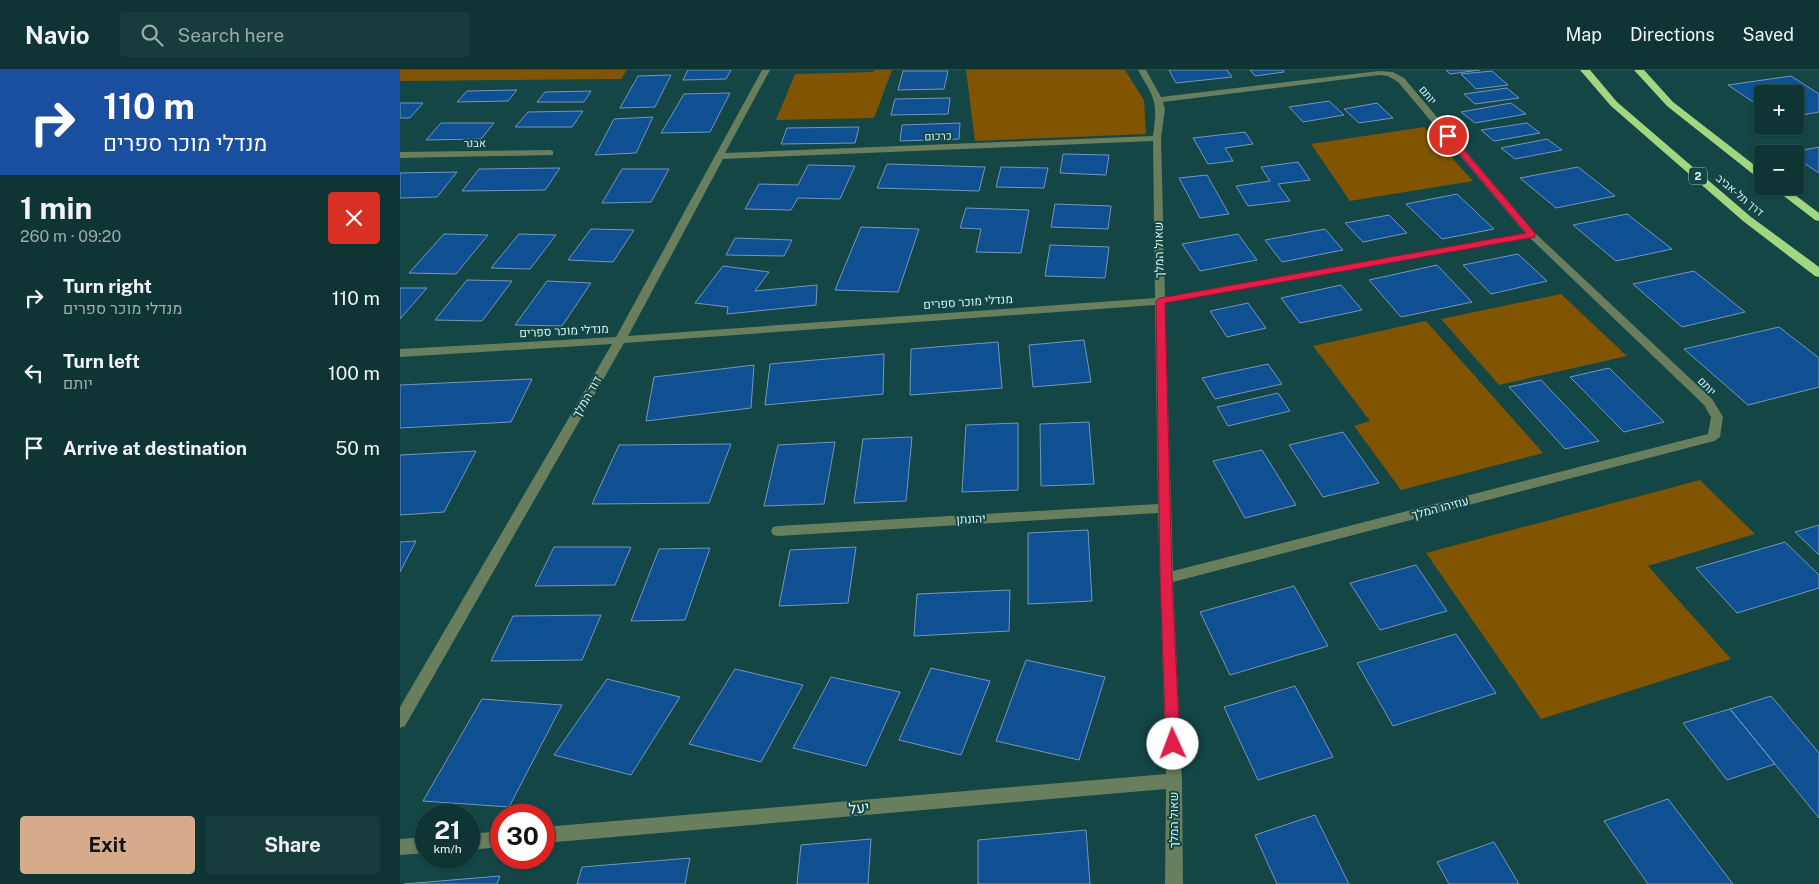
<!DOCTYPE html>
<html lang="en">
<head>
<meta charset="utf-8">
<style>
	:root { --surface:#0e3434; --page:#173c3c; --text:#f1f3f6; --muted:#9baaac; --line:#2e4f4f; --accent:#d6ab8b }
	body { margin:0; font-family:"Public Sans",Heebo,sans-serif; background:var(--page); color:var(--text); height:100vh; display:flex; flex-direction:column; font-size:19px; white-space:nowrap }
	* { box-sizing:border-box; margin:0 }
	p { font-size:16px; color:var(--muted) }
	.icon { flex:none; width:28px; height:28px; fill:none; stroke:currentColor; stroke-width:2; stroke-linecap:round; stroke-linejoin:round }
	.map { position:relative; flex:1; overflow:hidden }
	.details { display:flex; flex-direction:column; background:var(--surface); width:400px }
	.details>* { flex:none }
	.hud { background:#1a4fa0; color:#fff; overflow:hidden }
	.buttons { position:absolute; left:1354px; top:15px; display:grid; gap:10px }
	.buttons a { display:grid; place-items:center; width:50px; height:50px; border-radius:5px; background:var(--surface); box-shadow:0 1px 4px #0004,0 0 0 1px var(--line); font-size:25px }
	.speed { position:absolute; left:15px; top:734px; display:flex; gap:10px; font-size:25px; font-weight:700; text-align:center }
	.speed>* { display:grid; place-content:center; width:65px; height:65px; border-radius:50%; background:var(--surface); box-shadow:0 1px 4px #0004,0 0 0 1px var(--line); line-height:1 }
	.speed small { font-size:12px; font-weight:400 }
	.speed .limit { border:8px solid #d22; background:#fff; color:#111 }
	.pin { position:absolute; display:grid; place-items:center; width:42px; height:42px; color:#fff; margin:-21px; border:2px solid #fff; border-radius:50%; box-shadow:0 1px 5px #0007 }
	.me { position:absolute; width:55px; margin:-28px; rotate:358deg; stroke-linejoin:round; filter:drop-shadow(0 0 4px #0008) }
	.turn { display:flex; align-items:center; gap:18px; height:105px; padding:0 20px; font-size:22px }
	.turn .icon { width:65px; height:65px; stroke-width:2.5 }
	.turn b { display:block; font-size:35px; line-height:42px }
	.round { display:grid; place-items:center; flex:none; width:52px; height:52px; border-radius:5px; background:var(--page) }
	.overview { display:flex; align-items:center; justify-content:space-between; height:85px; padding:0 20px }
	h1 { font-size:30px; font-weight:700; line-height:38px }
	.action { display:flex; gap:10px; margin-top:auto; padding:10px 20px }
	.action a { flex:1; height:58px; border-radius:5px; background:var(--accent); color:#111; font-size:20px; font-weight:700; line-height:58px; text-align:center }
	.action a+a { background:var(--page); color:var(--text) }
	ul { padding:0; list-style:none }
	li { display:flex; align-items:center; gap:15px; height:75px; padding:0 20px }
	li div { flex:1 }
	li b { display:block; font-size:19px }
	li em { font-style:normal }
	header { display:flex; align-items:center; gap:30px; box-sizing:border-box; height:70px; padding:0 25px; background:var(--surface); border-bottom:1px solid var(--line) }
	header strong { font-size:24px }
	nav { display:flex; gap:28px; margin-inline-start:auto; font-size:18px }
	.search { width:350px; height:45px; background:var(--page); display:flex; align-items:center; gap:12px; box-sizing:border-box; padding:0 18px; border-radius:5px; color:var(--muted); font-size:19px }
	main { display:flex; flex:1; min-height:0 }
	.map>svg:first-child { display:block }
</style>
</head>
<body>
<header>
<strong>Navio</strong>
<div class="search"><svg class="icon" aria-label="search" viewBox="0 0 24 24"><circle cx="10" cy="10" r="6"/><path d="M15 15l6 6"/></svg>Search here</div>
<nav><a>Map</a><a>Directions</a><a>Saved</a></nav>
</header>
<main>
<section class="details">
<div class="hud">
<div class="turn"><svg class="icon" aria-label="right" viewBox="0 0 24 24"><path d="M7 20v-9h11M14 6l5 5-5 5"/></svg><div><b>110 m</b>מנדלי מוכר ספרים</div></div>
</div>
<div class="overview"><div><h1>1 min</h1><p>260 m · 09:20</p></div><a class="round" style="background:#d93025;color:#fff"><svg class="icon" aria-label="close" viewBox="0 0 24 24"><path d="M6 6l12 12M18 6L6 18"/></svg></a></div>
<ul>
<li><svg class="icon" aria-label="right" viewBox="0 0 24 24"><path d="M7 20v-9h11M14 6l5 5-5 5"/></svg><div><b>Turn right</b><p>מנדלי מוכר ספרים</p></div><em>110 m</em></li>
<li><svg class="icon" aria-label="left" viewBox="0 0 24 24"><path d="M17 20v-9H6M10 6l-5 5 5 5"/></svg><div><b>Turn left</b><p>יותם</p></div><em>100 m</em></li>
<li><svg class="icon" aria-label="arrive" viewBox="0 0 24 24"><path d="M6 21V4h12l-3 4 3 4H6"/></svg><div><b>Arrive at destination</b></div><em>50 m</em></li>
</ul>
<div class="action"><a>Exit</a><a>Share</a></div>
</section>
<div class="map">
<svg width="1419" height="814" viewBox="0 0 1419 814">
	<rect width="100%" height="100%" fill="#134645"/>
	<!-- green -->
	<path fill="#805401" d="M0,0H227L221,9L0,11Z
		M474,0H492L474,48L376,50L395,4L473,2Z
		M566,0H725L744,30L746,64L575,71Z
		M1024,57L1073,111L950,131L911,74Z
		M1161,224L1227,286L1099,315L1041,249Z
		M1026,251L1143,383L1001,420L954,356L970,351L913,276Z
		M1300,410L1355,464L1248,496L1331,589L1141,649L1026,483Z"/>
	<!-- building -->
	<path fill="#0f5092" stroke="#7795ba" d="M288,0H331L326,9L283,10Z
		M769,0H827L832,7L776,13Z
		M850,0H883L884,2L855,6Z
		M1046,0H1080L1050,4Z
		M503,1H548L544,19L498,20Z
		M1092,1L1108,15L1076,19L1061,4Z
		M271,5L255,37L220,38L238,6Z
		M1391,6L1419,24V42L1395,46V24H1362V38L1328,15Z
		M1107,18L1119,28L1075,34L1064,24Z
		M117,20L108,31L57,32L67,21Z
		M191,21L184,32H137L145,22Z
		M330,23L310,62L261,63L284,24Z
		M550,28L548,44L491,45L495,29Z
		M929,31L944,45L903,52L889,37Z
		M0,33H23L10,48H0Z
		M977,33L993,48L959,53L944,39Z
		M1111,33L1126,44L1075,53L1061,42Z
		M183,41L172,57H115L128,42Z
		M253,47L236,83L195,85L214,49Z
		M41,53H94L81,69L26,70Z
		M560,53L559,69L500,71L502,55Z
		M1127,53L1140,63L1094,71L1081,60Z
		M459,57L455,73L381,74L387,58Z
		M845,62L853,74L825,78L833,91L808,94L793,68Z
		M1147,69L1162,80L1115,89L1101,78Z
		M1419,77V103L1395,87V84L1388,83Z
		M663,84L709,85L706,105L660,103Z
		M898,92L910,110L878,114L890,131L848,136L836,116L870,111L861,97Z
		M487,94L585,97L579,121L477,118Z
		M408,95L455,96L440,129L398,128L391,140L345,139L359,114L398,115Z
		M601,97L648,98L644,118L596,117Z
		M1178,97L1215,126L1156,138L1120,108Z
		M160,98L145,120L62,121L79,99Z
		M222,99H269L251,132L202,133Z
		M57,102L37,127L0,128V103Z
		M807,105L829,144L800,148L779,108Z
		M1057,124L1094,159L1042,169L1006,134Z
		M655,134L711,136L708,159L651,157Z
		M566,138L629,140L621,183L576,182L581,159L560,158Z
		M1227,144L1272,179L1216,191L1173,155Z
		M989,145L1007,163L963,172L945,153Z
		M461,157L519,159L498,222L435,220Z
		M191,159L234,160L213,192L168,190Z
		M925,159L943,180L882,192L865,170Z
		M44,164L88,165L56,204L9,203Z
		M119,164L156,165L130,199L91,198Z
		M838,164L857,190L800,201L782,174Z
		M335,168L392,170L384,186L326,185Z
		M650,175L709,177L705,208L645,206Z
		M1118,184L1147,211L1091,224L1063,195Z
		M1037,195L1072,232L1001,247L969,210Z
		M323,196L369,202L355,221L417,215L416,235L327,244L328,237L295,233Z
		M1294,201L1345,242L1282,257L1233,214Z
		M67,210L112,211L82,251L35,250Z
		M147,211L191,213L162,256L115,255Z
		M941,215L962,240L900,253L881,228Z
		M0,218H27L0,249Z
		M848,233L866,258L827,267L810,241Z
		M1379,257L1419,288V317L1348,335L1284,279Z
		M684,270L691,312L633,317L629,275Z
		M598,272L602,318L510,325L511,279Z
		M484,284L483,324L365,335L370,294Z
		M868,294L882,314L815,329L802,308Z
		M354,295L351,338L246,351L254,307Z
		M1209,298L1264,352L1224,362L1170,307Z
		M132,309L111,352L0,358V315Z
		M1141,310L1199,371L1165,379L1109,317Z
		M878,323L890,341L828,356L817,337Z
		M689,352L694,414L641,416L640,354Z
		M618,353V420L562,422L566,355Z
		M943,362L979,413L923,427L889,375Z
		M512,367L506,431L454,433L463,369Z
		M435,372L424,434L364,436L378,375Z
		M331,374L309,433L192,434L219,375Z
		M862,380L896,435L845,448L813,391Z
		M76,381L44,442L0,445V385Z
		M1419,455V485L1395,462Z
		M688,460L692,531L628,534V463Z
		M16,471L0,502V472Z
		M1385,472L1419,505V518L1337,543L1296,498Z
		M154,477H231L215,515L135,516Z
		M456,477L448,533L379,536L390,480Z
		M310,478L285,550L231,551L259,479Z
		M1016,495L1047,541L980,560L950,513Z
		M894,516L928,576L830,605L800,542Z
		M610,520L609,561L514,566L517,524Z
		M201,545L182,590L91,591L113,546Z
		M1056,564L1096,623L993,656L957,593Z
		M626,590L705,607L679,690L596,671Z
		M531,598L590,611L561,685L499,670Z
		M335,599L403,615L361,692L289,674Z
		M431,607L500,622L466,696L393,678Z
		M207,609L280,627L231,705L154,685Z
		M895,616L933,687L858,710L824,637Z
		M1371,626L1419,683V748L1330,639Z
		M82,629L162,635L109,737L23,731Z
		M1330,639L1375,694L1327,710L1283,653Z
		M1268,729L1333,814H1248L1204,751Z
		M915,745L949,814H877L855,765Z
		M686,760L690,814H578V770Z
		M471,769L468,814H397L401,775Z
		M1094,772L1119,814H1049L1037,792Z
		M290,788L285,814H177L182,797Z
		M100,806L97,814H4Z"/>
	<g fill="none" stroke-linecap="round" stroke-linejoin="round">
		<!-- minor -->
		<path fill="#697e5c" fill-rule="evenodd" d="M362,0H370L325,83L753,66C758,30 755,30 738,0H746L761,27L979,1L993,2L1004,8L1135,163L1312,329L1323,347L1320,367L1314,371L773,512L782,711L783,814H765L766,719L144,773V757L766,704L758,443L378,466L373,465L371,461L373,457L378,456L758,434L755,235L224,273L5,656L0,658V637L212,274L0,287V279L216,267ZM979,5L988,6L998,12L1125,163L765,227L761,68L765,39L763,32ZM753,71L755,228L228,266L323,89ZM1130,168L1304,335L1311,347L1308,364L773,501L765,233Z
			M150,80L153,81V85L0,88V82Z
			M101,761V777L69,780V764Z
			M26,767V783L0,785V769Z"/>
		<!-- highway -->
		<path fill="#a3d681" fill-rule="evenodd" d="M1180,0H1190L1217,32L1351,147L1419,197V207L1415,206L1343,151L1211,36Z
			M1234,0H1244L1273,32L1362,101V109L1358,108L1267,36Z
			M1371,116H1383L1419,143V151L1415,150Z"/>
	</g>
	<!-- route -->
	<path fill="#e11d48" stroke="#92132f" d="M1048,64L1051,65L1135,163V167L765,233L772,508L780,674L778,679L773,681L768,679L766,674L760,508L756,231L760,228L1126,163L1046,68L1045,66Z"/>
	<g text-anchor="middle" stroke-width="4" stroke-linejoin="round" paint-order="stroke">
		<!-- far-street labels -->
		<g font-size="11" fill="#d4f4f3" stroke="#134645">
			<text transform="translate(1028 25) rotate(50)" y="4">יותם</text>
			<text transform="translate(538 66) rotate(-2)" y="4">כרכום</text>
			<text transform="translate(75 73) rotate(-1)" y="4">אבנר</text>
			<text transform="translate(1340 125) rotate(40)" y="4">דרך תל-אביב</text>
			<text transform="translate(1307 316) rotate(46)" y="4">יותם</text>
		</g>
		<!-- shield labels -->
		<rect fill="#134645" stroke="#9ac0bf" stroke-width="1" x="1289" y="97.5" width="18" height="17" rx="4"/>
		<g font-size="11" font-weight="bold" fill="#d4f4f3">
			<text x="1298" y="110">2</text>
		</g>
		<!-- street labels -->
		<g font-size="12" fill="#d4f4f3" stroke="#134645">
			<text transform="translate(759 180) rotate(-91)" y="4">שאול המלך</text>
			<text transform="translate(568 232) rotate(-4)" y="4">מנדלי מוכר ספרים</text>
			<text transform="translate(164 261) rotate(-3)" y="4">מנדלי מוכר ספרים</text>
			<text transform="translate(187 327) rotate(-60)" y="4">דוד המלך</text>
			<text transform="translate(1040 438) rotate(-15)" y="4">עוזיהו המלך</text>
			<text transform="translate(571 449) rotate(-3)" y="4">יהונתן</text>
			<text transform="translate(774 750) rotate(-90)" y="4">שאול המלך</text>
		</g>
		<!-- near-street labels -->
		<g font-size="15" fill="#d4f4f3" stroke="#134645">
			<text transform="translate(459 738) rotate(-5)" y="5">יעל</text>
		</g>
	</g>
</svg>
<div class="buttons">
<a>+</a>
<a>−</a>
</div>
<div class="speed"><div>21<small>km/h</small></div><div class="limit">30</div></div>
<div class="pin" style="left:1048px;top:66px;background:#d93025"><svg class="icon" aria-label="arrive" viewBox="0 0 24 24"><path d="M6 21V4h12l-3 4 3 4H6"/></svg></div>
<svg class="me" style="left:773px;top:674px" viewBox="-20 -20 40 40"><circle r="19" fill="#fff"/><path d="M0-13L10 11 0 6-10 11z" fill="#e11d48"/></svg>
</div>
</main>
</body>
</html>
